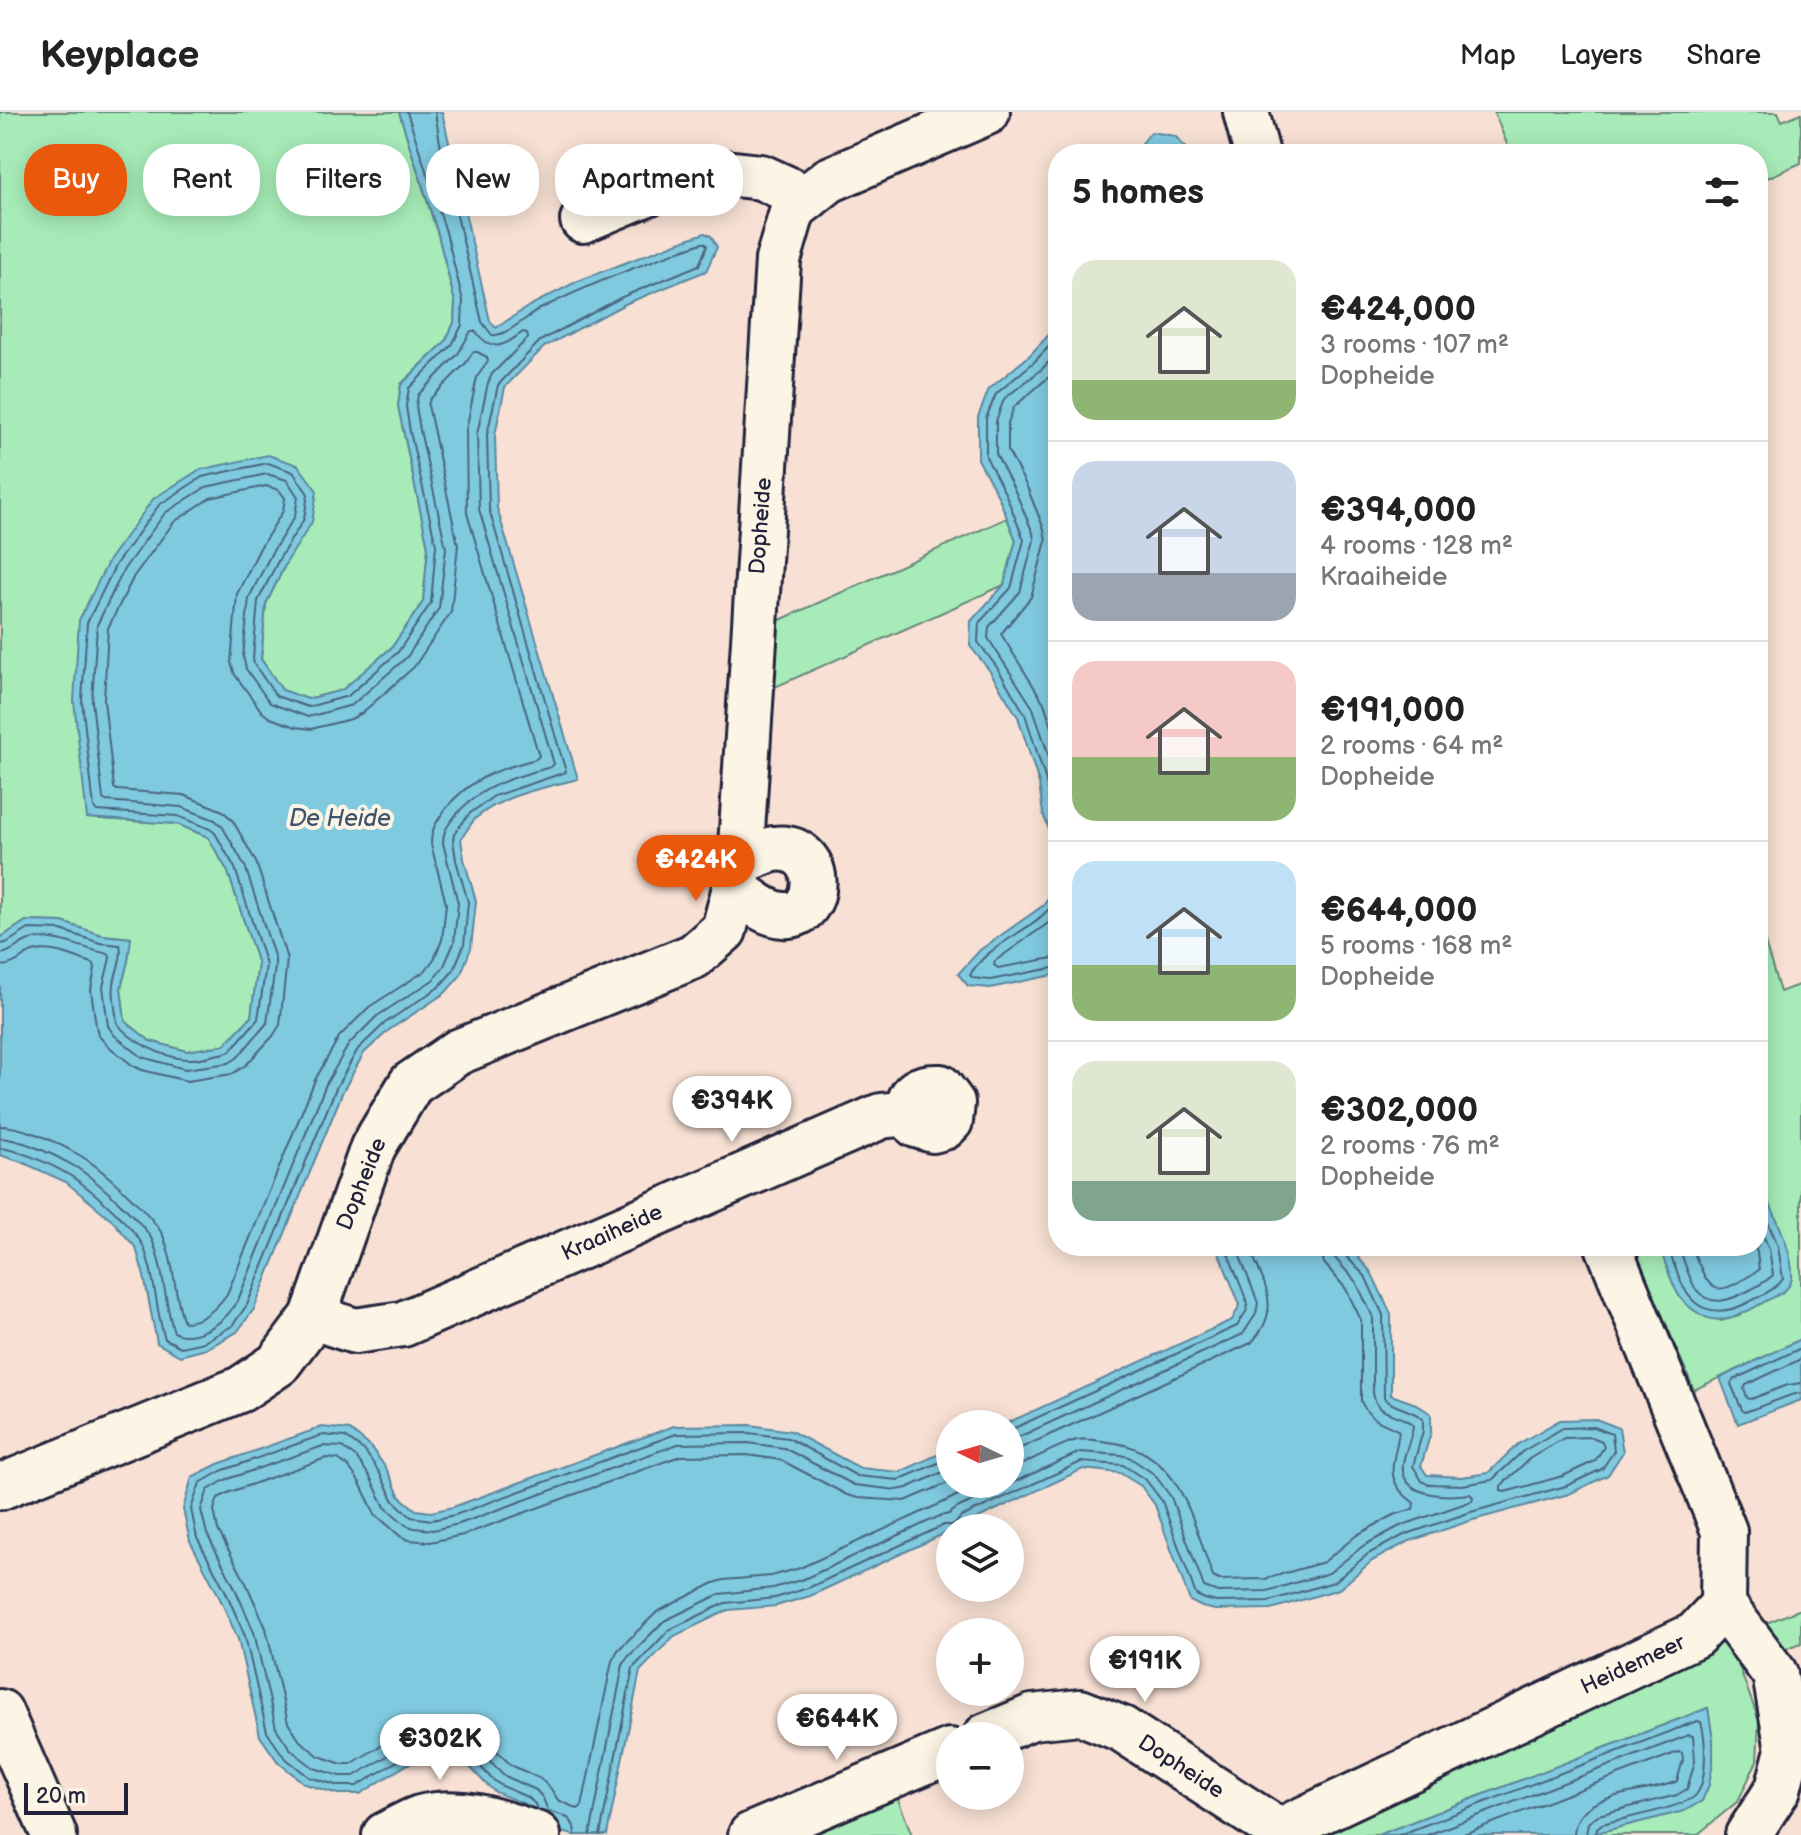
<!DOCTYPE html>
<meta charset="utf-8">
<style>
body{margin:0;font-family:"Balsamiq Sans",sans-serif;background:#f6f6f6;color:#222;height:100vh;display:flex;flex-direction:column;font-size:30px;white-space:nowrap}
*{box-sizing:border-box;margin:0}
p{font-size:26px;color:#767676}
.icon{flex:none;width:44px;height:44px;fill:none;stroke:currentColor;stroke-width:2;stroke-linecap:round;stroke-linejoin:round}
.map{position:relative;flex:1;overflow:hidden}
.panel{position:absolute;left:1048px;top:32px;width:720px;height:1112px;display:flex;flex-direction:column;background:#fff;border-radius:32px;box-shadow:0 4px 20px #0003}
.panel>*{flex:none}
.hud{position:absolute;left:24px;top:32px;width:760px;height:72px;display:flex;gap:16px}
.needle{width:52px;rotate:275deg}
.controls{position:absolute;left:936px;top:1298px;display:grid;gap:16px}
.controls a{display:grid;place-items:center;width:88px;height:88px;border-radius:50%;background:#fff;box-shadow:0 4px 20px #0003;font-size:40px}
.scale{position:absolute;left:24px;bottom:20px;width:104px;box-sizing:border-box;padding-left:8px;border:4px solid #22223b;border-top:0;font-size:22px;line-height:28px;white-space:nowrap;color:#22223b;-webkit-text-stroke:6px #fcf5e5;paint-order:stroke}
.price{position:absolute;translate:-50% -68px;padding:0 18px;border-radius:28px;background:#fff;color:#222;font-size:26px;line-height:52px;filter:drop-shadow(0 2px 4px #0008)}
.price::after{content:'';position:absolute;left:50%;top:48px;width:24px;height:18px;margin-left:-12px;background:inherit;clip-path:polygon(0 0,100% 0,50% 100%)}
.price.on{background:#ea580c;color:#fff}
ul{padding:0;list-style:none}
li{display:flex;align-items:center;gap:24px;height:200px;padding:0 24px}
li+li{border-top:2px solid #e0e0e0}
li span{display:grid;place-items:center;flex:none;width:224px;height:160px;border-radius:24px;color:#555}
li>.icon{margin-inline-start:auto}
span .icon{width:96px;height:96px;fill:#fffc;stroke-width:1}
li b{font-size:34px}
h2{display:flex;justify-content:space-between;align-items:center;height:96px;padding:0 24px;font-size:34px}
.pill{padding:0 28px;border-radius:32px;background:#fff;box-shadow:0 4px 20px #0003;font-size:28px;line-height:72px}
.pill.on{background:#ea580c;color:#fff}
header{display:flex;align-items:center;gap:48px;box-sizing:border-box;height:112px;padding:0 40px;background:#fff;border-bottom:2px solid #e0e0e0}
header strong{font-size:38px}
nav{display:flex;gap:44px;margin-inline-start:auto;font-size:28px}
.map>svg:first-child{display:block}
</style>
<header>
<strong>Keyplace</strong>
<nav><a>Map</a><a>Layers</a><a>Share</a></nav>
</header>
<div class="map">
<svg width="1801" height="1723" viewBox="0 0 1801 1723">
<rect width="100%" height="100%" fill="#f8e1d4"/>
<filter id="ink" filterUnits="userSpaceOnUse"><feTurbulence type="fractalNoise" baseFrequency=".0125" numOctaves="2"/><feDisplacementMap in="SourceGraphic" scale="16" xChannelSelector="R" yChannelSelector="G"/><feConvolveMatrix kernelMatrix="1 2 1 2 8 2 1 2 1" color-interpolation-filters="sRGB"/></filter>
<g filter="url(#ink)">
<!-- green -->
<g fill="#a7ecb8" stroke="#64877a" stroke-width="2">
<path d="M0,0H399L438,123L455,190L454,211L445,230L401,272L398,294L428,435L423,490L392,535L342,579L308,587L282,578L261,547L266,492L286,451L87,706L177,712L208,725L228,760L258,852L251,905L224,933L187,939L150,929L125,909L121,876L128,849L130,826L102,823L62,810L26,809L0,826Z"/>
<path d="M1494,0H1778L1782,9L1801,1V51L1758,70V42H1511Z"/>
<path d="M1007,406L1016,428L1004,473L755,584L760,517Z"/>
<path d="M1758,808L1780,880L1801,872V1227L1694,1278L1633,1134H1659L1680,1185L1721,1209L1740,1204L1786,1131L1758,1068Z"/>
<path d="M1801,1497V1531L1774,1541L1761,1513Z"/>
<path d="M1729,1527L1759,1609L1757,1649L1738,1689L1697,1723H1588L1684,1699L1713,1651V1629L1708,1596L1378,1723H1323L1325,1714Z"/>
<path d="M894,1677L912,1723H785Z"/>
</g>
<!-- water -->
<g fill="#80cae0" stroke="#5a879e" stroke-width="2">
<path d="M399,0H442L490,209L496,216L529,194L578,169L687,127L705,121L711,124L717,135L706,159L625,192L544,235L505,275L495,323L497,396L578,667C543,676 504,682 476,706C470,712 466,720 461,727L464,747L476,789L471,836L460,864L445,881L389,918L364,941L343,979L254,1197L237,1220L206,1237L180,1244L157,1231L144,1164L136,1136L111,1107L66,1070L24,1051L0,1043V826L26,809L62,810L102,823L131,826L128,849L121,876L125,909L150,929L187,939L224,933L251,905L258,852L228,760L208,725L177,712L87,706L74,589L79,508L109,448L153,387L199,358L268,343L298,353L317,379L312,410L286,451L266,492L261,547L282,578L308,587L342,578L392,535L423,490L428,435L398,294L401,273L445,230L454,211L455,190L438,122Z"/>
<path d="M1151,20L1175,24L1191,42H1136V39Z"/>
<path d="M1058,213V862L990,876L968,874L958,862L980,838L1044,793L1057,770L1056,735L1043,702L1039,671L1018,605L989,558L970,534L971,509L1004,473L1016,428L999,386L978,347V305L989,277L1029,244Z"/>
<path d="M1758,1068C1770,1091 1794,1140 1792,1166C1790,1179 1776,1184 1766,1189C1745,1201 1721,1217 1698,1201C1692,1197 1684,1192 1680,1185C1672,1174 1664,1147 1659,1134H1758Z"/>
<path d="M1216,1134H1348L1371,1160L1391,1202V1283L1416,1292L1431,1302V1320L1421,1354L1427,1363L1462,1365L1488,1361L1518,1332L1560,1308L1596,1307L1619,1316L1623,1340L1608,1363L1569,1382L1473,1408L1407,1430L1372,1449L1339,1477L1271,1497L1215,1498L1202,1495L1190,1489L1155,1393L1141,1374L1120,1361L1083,1357L957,1416H950V1419L810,1484L776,1494L728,1498L674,1524L640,1559L607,1723H574L525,1712L529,1697L525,1692L495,1680L485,1671L466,1651L438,1644L408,1652L360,1682H338L305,1672L278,1650L260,1624L238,1527L218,1482L190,1429L183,1397L192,1365L218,1352L322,1315L350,1318L370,1334L386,1356L400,1385L416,1398L431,1400L453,1395L674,1314L750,1313L791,1319L860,1356L900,1360L950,1337V1372H1010V1312H1005L1232,1208L1240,1193Z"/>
<path d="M1801,1227V1288L1738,1312L1720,1266Z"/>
<path d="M1708,1596L1713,1629V1650L1709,1673L1702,1689L1684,1699L1588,1723H1378Z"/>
</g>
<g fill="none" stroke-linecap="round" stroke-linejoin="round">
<!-- shore -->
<g stroke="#48657d" stroke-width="2">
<path d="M1058,225L1035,249L996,282L986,306V345L1006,383L1024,428L1011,476L979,511L978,530L996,554L1025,602L1046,669L1051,700L1058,717"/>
<path d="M1058,240L1042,257L1004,287L996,309V342L1015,379L1033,421L1034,428L1020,480L989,515L988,526L1033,596L1056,666L1058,679"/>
<path d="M1058,257L1014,295L1008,311V339L1027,375L1044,417L1046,429L1031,485L1001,522L1044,591L1058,633"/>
<path d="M1058,785C1038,819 990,828 970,863L973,866L990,868L1058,855"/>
<path d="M1058,804L995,849L994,853L998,856L1058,845"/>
<path d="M0,832L6,831L29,817L61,818L100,831L120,833C123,846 116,858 114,872C112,884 116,899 117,911C131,930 162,945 186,947C198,948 213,943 225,941L230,939L258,907L266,853L235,756L215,721L210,717L178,704L97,699L94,696L82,589L87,511L116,452L159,393L202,365L268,351L293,360L308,382L304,407L279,447L258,489L253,546L254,552L276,584L308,595L348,584L398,540L431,491L436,433L410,320L406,294L409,276L452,233L462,213L463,189L446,120L407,0"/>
<path d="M0,842C14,841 21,828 34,827C60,823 84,838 109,842L110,846L103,875L108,914L114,923L142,945L185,957L229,951L237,946L267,911L275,855V847L245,754L222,714L215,708L181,695L106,689L103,687L92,589L97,513L124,457L165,401L206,375L267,362L287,368L298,385L295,404L271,442L249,486L243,544L246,557L270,591L308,605L352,593L407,545L439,496L446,436L420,318L416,294L418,283L458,242L471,219H475C493,242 503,234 523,220L527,221L528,226L492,262L488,271L477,322L479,397L554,652L551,655C513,665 476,675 452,708C446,716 443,721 443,731L458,791L454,831L444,854L433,868L377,904L349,932L326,972L238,1188C234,1193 231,1199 226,1204C215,1216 189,1229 174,1220C164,1191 165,1159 153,1130C146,1112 92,1064 74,1054C55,1043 22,1027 0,1026"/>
<path d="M0,854C19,853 22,842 36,839C54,835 77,846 94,852L95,856L91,878L96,914L98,923L107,933L132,953L142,958L187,969L232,962L246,953L273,924L280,913L287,847L256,750L233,709L223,699L184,683L117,678L114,676L104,588L108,516L134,464L174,410L210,386L266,374L279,378L285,386L283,399L260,436L237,482L231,551L235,563L262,600L270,606L296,615L311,617L351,607L362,601L414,555L451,500L458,433L428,293L430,287L466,251L473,240H477L487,245L488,249L477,265L466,318L467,401L539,644L536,647C502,656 467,667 445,698C437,709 431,717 431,732L446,792L442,828L434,847L425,859L369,895L339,925L315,968L227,1182C217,1196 203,1210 184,1210C174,1184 175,1153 164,1126C156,1105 101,1056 81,1044C60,1032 24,1014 0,1014"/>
<path d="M0,1036C20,1038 51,1052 69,1063C87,1073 137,1117 144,1136C156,1165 155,1198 165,1227L181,1235L204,1230L232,1214L247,1193L336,976L358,937L385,911L439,875L453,859L464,833L468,790L456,748L453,728L454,722L469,702L494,684L566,660L489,397L487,323L498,273L540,229L622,185L699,153L707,134L705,131H702C647,150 592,171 540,197C527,204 506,225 492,223L482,210L440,31L435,0"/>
<path d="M1667,1134C1673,1148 1679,1169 1687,1181C1701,1203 1726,1202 1747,1191C1760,1184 1775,1178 1783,1167L1778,1134L1758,1087"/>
<path d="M1678,1134C1684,1147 1688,1164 1695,1176C1711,1198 1733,1187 1752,1177C1759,1173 1767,1169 1773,1163L1769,1137L1758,1112"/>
<path d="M1691,1134C1712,1183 1711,1188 1759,1158L1757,1141L1755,1134"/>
<path d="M1801,1236L1733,1268L1731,1272L1742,1298L1745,1300L1791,1283L1801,1281"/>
<path d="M1801,1247L1746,1273L1744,1277L1747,1286L1751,1287L1788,1273L1801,1271"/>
<path d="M1010,1318L1237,1214L1247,1198L1248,1192L1225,1134"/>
<path d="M1592,1325L1602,1329L1604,1335L1595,1349L1563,1364L1505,1380L1501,1379V1374L1529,1347L1564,1326Z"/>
<path d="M1010,1329L1243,1222L1256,1202L1258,1191L1236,1134"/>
<path d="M1010,1341L1251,1231C1284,1197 1263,1171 1249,1134"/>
<path d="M1010,1358C1028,1350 1060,1332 1077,1328C1087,1326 1098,1329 1108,1330C1181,1337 1192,1408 1213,1465L1219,1468L1265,1467L1324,1450L1357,1423L1394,1403L1413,1397L1414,1391C1381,1367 1395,1351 1399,1319C1383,1310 1369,1309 1361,1289V1208L1346,1177L1324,1151L1320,1134"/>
<path d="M950,1370L905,1389L858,1386L847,1383L781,1348L747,1343L680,1344L463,1423L430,1430L409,1428L400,1424L375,1402L360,1371L349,1355L338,1347L326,1346L230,1380L218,1386L214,1398L218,1418L245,1469L266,1516L288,1611L300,1629L319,1644L342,1652H351L396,1624L432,1615H445L474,1622L483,1626L511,1653L541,1667L551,1677L558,1688L578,1697L582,1694L612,1549L618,1538L657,1500L714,1471L724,1468L771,1464L800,1456L944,1390L980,1372"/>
<path d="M1010,1372L1080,1340L1121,1343L1129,1345L1154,1362L1171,1385L1204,1475L1218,1480L1267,1479L1329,1461L1363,1434L1400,1414L1472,1389L1473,1385L1470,1382C1447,1385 1399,1386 1403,1351C1405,1338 1412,1326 1413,1313C1398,1299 1377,1306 1373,1281V1205L1356,1170L1335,1146L1332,1134"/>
<path d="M537,1697L535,1692L529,1686L500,1673L491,1666L471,1644L440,1637L404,1645L357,1674H339L309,1665L284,1645L267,1620L245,1524L225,1478L197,1426L191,1397L200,1371L221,1359L322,1323L345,1325L365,1339L379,1360L394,1389L411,1405L432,1408L455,1403L676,1322L749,1321L788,1326L857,1364L898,1368L950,1346"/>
<path d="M575,1723C575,1705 563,1703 548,1699L543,1686L536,1678L505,1664L478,1637L470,1633L438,1626L404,1634L354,1664H340L314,1656L291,1638L276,1616L254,1520L234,1474L207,1422L201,1398L208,1378L225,1368L323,1334L342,1335L357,1346L370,1365L385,1395L406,1413L414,1416L433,1418L459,1412L678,1332L748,1331L784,1336L854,1373L897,1378L907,1376L950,1357"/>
<path d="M590,1723L623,1553L627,1546L664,1509L720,1482L773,1476L804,1467L940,1404L949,1402L957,1396L1009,1372"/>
<path d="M600,1723L633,1556L669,1518L725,1491L775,1486L808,1476L944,1413H954L961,1405L1081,1350L1123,1353L1146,1368L1162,1389L1196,1483L1205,1487L1216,1490L1269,1489L1334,1470L1368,1442L1404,1423L1471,1400L1566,1374L1602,1357L1614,1339L1612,1322L1594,1315L1563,1316L1523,1339L1492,1368L1462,1373L1427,1372L1422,1369L1413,1354L1423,1319V1307C1411,1296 1394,1297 1384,1286L1383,1203L1365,1164L1344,1142L1342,1134"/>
<path d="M1399,1723L1697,1609L1701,1610C1706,1627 1708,1668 1696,1683C1686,1695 1620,1707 1602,1712L1597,1716L1596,1723"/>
<path d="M1427,1723L1689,1623L1693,1624L1695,1649L1687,1677L1677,1683L1598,1703L1588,1711L1586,1723"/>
<path d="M1461,1723L1678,1640L1682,1641L1683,1648L1677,1669C1646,1684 1575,1677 1574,1723"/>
</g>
<defs>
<g id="minor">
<path d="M1246,0L1257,42"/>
<path d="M583,108L693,62L716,60L761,65L807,86"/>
<path d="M735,777C749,787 765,802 784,803C824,807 826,730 774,737C762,739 750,746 740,751"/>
<path d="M313,1205L355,1219L403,1212L881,1004L908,1001C909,979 920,974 940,975L952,991L950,1009L944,1015L933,1018L916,1013L908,1001"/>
<path d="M0,1375L241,1277L278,1252L313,1205L373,1035L411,972L458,940L694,844L724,818L738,764L740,751L778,148L793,97L829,68L987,0"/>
<path d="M1723,1493L1775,1562L1788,1638L1778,1677L1748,1723"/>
<path d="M0,1600L54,1723"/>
<path d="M986,1624L1032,1605L1080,1600L1122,1617L1279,1719"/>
<path d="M385,1723C396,1718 408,1710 420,1706C460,1695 500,1710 538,1723"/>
<path d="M751,1723L950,1639"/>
<path d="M1279,1723V1719L1695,1523L1723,1493L1724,1419L1608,1134"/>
</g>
</defs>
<!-- minor casing -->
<use href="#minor" stroke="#22223b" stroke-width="50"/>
<!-- minor -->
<use href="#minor" stroke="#fcf5e5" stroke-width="44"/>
</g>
</g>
<g text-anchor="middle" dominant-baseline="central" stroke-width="8" stroke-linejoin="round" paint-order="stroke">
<!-- street labels -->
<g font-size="22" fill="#22223b" stroke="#fcf5e5">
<text transform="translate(761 414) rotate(-86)">Dopheide</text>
<text transform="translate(362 1072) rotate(-68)">Dopheide</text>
<text transform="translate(612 1121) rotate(-24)">Kraaiheide</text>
<text transform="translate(1633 1553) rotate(-25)">Heidemeer</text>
<text transform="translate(1181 1655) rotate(33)">Dopheide</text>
</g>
<!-- water labels -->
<g font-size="24" font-style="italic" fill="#3e546d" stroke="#fcf5e5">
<text x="340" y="706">De Heide</text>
</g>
</g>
</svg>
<div class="controls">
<a><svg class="needle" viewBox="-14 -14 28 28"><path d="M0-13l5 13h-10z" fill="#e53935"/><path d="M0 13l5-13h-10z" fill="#767676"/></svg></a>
<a><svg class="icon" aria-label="layers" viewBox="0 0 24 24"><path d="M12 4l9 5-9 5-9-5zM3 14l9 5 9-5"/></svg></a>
<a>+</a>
<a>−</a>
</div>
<div class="scale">20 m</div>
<b class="price on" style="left:696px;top:791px">€424K</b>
<b class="price" style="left:732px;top:1032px">€394K</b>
<b class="price" style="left:1145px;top:1592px">€191K</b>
<b class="price" style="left:837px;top:1650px">€644K</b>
<b class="price" style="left:440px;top:1670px">€302K</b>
<div class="hud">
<a class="pill on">Buy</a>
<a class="pill">Rent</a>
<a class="pill">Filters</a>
<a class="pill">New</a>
<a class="pill">Apartment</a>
</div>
<section class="panel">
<h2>5 homes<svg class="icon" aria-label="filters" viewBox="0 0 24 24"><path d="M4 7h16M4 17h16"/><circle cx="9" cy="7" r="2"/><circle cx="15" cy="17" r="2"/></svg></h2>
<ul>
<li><span style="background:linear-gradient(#dfe7d0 75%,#8fb573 0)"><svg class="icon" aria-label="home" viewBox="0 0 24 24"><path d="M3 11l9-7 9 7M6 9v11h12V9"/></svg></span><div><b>€424,000</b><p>3 rooms · 107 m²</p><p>Dopheide</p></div></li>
<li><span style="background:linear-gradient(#c9d6e8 70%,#9aa5b1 0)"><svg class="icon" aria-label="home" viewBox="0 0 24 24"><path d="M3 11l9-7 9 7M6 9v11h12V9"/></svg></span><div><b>€394,000</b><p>4 rooms · 128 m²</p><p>Kraaiheide</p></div></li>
<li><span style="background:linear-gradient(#f6c9c9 60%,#8fb573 0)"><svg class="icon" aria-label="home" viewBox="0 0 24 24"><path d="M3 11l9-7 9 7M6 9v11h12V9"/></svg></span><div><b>€191,000</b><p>2 rooms · 64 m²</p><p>Dopheide</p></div></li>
<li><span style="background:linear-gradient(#bfe0f5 65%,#8fb573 0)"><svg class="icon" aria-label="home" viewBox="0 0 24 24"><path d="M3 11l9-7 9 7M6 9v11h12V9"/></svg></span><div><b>€644,000</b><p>5 rooms · 168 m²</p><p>Dopheide</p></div></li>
<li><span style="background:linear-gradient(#dfe7d0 75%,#7fa58c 0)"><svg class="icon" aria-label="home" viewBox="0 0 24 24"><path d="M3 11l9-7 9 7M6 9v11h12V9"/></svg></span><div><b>€302,000</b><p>2 rooms · 76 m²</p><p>Dopheide</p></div></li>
</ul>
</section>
</div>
